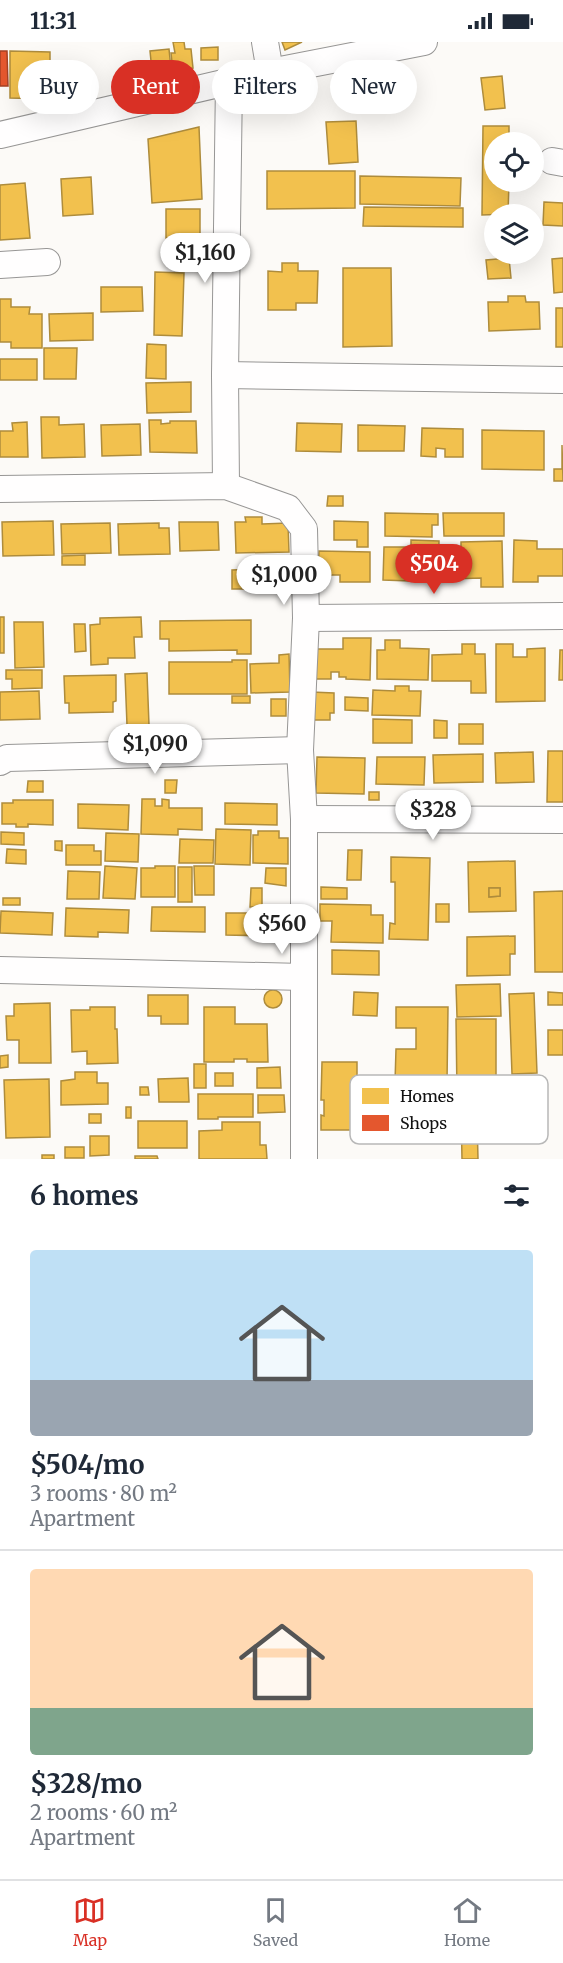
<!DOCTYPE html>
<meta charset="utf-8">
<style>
body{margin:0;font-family:Merriweather,serif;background:#f2f2f3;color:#1f2937;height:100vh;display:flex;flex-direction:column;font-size:22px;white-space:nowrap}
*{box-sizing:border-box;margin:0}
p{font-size:20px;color:#747a83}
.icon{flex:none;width:33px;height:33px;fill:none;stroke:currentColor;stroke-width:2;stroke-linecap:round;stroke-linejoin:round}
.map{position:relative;height:1117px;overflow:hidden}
.panel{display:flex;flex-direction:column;background:#fff;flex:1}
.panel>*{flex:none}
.hud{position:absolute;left:18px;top:18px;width:528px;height:54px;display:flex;gap:12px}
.buttons{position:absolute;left:484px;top:90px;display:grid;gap:12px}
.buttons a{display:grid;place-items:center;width:60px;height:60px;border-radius:50%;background:#fff;box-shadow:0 6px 24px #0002;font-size:30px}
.price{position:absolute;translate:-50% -51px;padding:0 14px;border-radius:21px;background:#fff;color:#222;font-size:20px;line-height:39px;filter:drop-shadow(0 2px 3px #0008)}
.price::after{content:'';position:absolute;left:50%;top:36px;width:18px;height:14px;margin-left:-9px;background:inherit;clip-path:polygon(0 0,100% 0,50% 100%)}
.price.on{background:#d93025;color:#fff}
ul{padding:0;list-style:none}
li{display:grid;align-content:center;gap:12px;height:318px;padding:0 30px}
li+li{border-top:2px solid #e0e1e3}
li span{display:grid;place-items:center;height:186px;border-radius:6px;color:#555}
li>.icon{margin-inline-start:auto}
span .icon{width:108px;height:108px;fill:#fffc;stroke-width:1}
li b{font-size:26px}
h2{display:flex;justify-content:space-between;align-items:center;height:72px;padding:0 30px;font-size:26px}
.tag{padding:0 21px;border-radius:27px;background:#fff;box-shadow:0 6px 24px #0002;font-size:21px;line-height:54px}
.tag.on{background:#d93025;color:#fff}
.status{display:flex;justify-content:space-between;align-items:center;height:42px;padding:0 30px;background:#fff;direction:ltr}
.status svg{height:16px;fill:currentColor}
.tabs{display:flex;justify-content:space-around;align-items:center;height:84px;border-top:2px solid #e0e1e3;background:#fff;font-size:16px;color:#747a83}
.tabs a{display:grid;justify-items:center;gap:3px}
.tabs .on{color:#d93025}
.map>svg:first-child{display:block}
</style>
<div class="status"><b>11:31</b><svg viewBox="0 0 49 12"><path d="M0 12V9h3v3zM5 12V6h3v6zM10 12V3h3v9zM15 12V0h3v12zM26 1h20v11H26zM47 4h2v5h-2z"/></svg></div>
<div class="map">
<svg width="563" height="1117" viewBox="0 0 563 1117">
<rect width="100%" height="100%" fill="#fcfaf7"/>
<!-- homes -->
<g fill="#f2c14e" stroke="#ae8c3c" stroke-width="1.5" fill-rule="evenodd">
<path d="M173,0H184L185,7H191L193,26L173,29L171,11H175Z"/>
<path d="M282,0H302L285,8Z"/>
<path d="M218,5V18H201V6Z"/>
<path d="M169,7L172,37L153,39L150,9Z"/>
<path d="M10,9L50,10V57L10,56Z"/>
<path d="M502,34L505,66L485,68L481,36Z"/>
<path d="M356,79L358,120L329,122L326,80Z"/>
<path d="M483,84H509V100H495V140H509L508,172L482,173Z"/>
<path d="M199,85L202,157L152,161L148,97Z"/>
<path d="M267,129H355V166L267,167Z"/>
<path d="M360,134L461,136L460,164L360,162Z"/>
<path d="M91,135L93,172L63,174L61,137Z"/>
<path d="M25,141L30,196L0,198V143Z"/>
<path d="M544,160L563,161V184L543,183Z"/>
<path d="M364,165L463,166V185L363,184Z"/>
<rect x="166" y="167" width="34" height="29"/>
<path d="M509,216L511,236L488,237L486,218Z"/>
<path d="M563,216V250L554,251L552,217Z"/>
<path d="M282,221H298V229H318L317,261H296V268H268V229L282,230Z"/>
<path d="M343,226H391L392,304L343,305Z"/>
<path d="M155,230L184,231L182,294L154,293Z"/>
<path d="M101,245H142L143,269L101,270Z"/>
<path d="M508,254H525L526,260H539L540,287L489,289L488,260H508Z"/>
<path d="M0,257H11V265H30L29,272H42V306H11V300H0Z"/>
<rect x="556" y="266" width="7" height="39"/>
<path d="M93,271V298L50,299L49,272Z"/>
<path d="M147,302L166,303V337L146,336Z"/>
<path d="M44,306H77L76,337H44Z"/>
<rect x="0" y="317" width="37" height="21"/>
<path d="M191,340V370L147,371L146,341Z"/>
<path d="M41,375H59V383L84,382L85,415L42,416Z"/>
<path d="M149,378H161V382L170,381V379H196L197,411L150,410Z"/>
<path d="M27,380L28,415H0V389H13L12,381Z"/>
<path d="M297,381L342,382L341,410L296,409Z"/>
<path d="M140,382L141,413L102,414L101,383Z"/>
<path d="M358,383L405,384L404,409H358Z"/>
<path d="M422,386L463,387V415H445V407L436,406V415L421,414Z"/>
<path d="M482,388L544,389V428L482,427Z"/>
<path d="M562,403L563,439H554V427H562Z"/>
<path d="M328,454H343V464H327Z"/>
<path d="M385,471L438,472V483H432V495L385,494Z"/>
<path d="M443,471H504V494H444Z"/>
<path d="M245,475H262V482L288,481L289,510L236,511L235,480H246Z"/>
<path d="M53,479L54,513L3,514L2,480Z"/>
<path d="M334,479L368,480V505H357V498H334Z"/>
<path d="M179,480H218L219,508L180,509Z"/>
<path d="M110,481L111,511L62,512L61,482Z"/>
<path d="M159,481V486H169L170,512L119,513L118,482Z"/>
<path d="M411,498L439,499L438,540L383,538L384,505H411Z"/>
<path d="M514,498L537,499V507H563V534H538V540H513Z"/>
<path d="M502,499L503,545H481V536L451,537L450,505H461V500Z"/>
<path d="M319,509L370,510V540H340V533H318Z"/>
<path d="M85,513V523H62V514Z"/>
<path d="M259,527L260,547H232V528Z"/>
<rect x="0" y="575" width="4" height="36"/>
<path d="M141,575L142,595H134L135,616H108V622L91,623L90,583L100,582V576Z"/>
<path d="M251,578V612H237V608L169,609V597H160V579Z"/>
<path d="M14,580H43L44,625L15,626Z"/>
<path d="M74,582H85L86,609L75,610Z"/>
<path d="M343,596H371L370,638L346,637V635H339V630H331V637H315L316,607H343Z"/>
<path d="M385,598H400V606L429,607L428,638L377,637V608H385Z"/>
<path d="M462,602H475V612H485L486,651H471V639H432V613L462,612Z"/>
<path d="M496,602H513V615H527V607L545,606V659L496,660Z"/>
<path d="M560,608H563V638H559Z"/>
<path d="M289,612L290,650L251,651L250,622L279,621V613Z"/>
<path d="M232,618H247V652H169V620H232Z"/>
<path d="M6,628H42V646L12,647V637H6Z"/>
<path d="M147,631L149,683H127L125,632Z"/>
<path d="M116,633V659L113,660V670L69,671V661H65L64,634Z"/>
<path d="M395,644H409V649H421L420,674L372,673L373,648L395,649Z"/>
<path d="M39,649L40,677L0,678V650Z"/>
<path d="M311,650L334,651V671H330V678H310Z"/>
<rect x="232" y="654" width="18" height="7"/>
<path d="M345,655L368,656V669L345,668Z"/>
<rect x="271" y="657" width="15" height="17"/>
<path d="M373,677L412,678V701H373Z"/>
<path d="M434,678L447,679V696H434Z"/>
<rect x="459" y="682" width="24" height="20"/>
<path d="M548,709H563V760H547Z"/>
<path d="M533,710L534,740L496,741L495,711Z"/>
<path d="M483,712V740L434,741L433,713Z"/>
<path d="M317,715L365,716L364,752L316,751Z"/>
<path d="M377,715H425L424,743L376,742Z"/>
<path d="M165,738H177L176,751H165Z"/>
<path d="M28,739H43V750H27Z"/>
<rect x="369" y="750" width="10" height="8"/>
<path d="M142,757H155V764H162V757L169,758V766H202V788L178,787V793L141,792Z"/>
<path d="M13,758H53V783L28,782V785H16V782H2V761H13Z"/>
<path d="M225,761L277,762V783L225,782Z"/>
<path d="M78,762L129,763L128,788L78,786Z"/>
<path d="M216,787L251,788L250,823L215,822Z"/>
<path d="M258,789H279V796H288V822L253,821V793H258Z"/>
<path d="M1,790L24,791V803L1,802Z"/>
<path d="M106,791L139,792L138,820L105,819Z"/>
<path d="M180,797L214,798L213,821H179Z"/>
<path d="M55,799H62V809L55,808Z"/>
<path d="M66,803H94V809H101V823H66Z"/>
<path d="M7,807L26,808V822L6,821Z"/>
<path d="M348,808H362L361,838H347Z"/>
<path d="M391,815L430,816L428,898L389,897L390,881L395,882V840H391Z"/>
<path d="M515,819L516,869L469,870L468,820ZM489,846H500V854L489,855Z"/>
<path d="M105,824L137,826L135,857L103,856Z"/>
<path d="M155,824H175V855H141V826H155Z"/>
<path d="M194,824H214V853H195Z"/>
<rect x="178" y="825" width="14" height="35"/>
<path d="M266,826H286V844L265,841Z"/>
<path d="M68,829L100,830L99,857H67Z"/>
<path d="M321,845L347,846V857H321Z"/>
<path d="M251,846H262V865H250Z"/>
<path d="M489,846H500V854L489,855Z"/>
<path d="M563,849V930H535L534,850Z"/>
<rect x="3" y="856" width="17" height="7"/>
<path d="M320,862L371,863V873H383V901L331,900L332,879H320Z"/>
<rect x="436" y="862" width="13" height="18"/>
<path d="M152,865H205V890L151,889Z"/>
<path d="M66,866L129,868L128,891L98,890V895L65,894Z"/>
<path d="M1,869L53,871L52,893L0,891Z"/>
<path d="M226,871H274V894L226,893Z"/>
<path d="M515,894V912H510V933L467,934V895Z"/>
<path d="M332,908L379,909V933L332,932Z"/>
<path d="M500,942L501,974L457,975L456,943Z"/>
<circle cx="273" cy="957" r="9"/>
<path d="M354,950L378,951L377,974L353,973Z"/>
<path d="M548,950L563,951V963H548Z"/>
<path d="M534,951L537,1031L512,1032L509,952Z"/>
<path d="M148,953H188V982H161V974H148Z"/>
<path d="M50,961L51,1021H19V998H7L6,974H14V962Z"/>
<path d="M90,965H115V987H117L118,1021L87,1022V1009L72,1010L71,968H90Z"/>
<path d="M204,965H235V982H267L268,1020H247V1017H234V1020H204Z"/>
<path d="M396,965H448L447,1041L395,1040L396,1007H416V986H396Z"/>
<path d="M456,977H496V1052H457Z"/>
<rect x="548" y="988" width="15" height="25"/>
<path d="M8,1013V1025L0,1026V1014Z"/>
<path d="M322,1020H357V1039H365L364,1065H367V1088H321V1073L324,1074V1058H321Z"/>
<rect x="194" y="1022" width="12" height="24"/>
<path d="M280,1025L281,1046H257V1026Z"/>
<path d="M75,1030H97V1041H108V1062L61,1063V1039L75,1037Z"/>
<rect x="215" y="1031" width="18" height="13"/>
<path d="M188,1036L189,1060H159L158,1037Z"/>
<path d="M49,1037L50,1095L6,1096L4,1038Z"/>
<path d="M535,1040L540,1051L477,1075L478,1117H462L461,1068Z"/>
<path d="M140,1045H148L149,1053H140Z"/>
<path d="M198,1052H253V1075H218V1077H198Z"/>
<path d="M258,1053H284L285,1070L258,1071Z"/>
<rect x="126" y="1065" width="5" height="11"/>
<rect x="89" y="1072" width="12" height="9"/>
<rect x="138" y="1079" width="49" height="27"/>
<path d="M222,1080H260V1103H266L267,1117H199V1089L222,1088Z"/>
<path d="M90,1094H109V1113L90,1114Z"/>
<rect x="65" y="1105" width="19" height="11"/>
<rect x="42" y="1113" width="12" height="4"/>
<path d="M135,1114H157L158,1117H135Z"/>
</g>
<!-- shops -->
<path fill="#e4572e" stroke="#a54225" stroke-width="1.5" d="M0,9H7L8,44H0Z"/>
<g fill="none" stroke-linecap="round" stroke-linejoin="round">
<defs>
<g id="minor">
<path d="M265,0L270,30"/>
<path d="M0,93L270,30L424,0"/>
<path d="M552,119L563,121"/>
<path d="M0,223L47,220"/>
<path d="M225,333L563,338"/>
<path d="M226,444L225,333L229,39"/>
<path d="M0,447L226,444L288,466L304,487L306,576L300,708L304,777V1117"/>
<path d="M306,576L563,574"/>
<path d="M0,720L7,716L300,708"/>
<path d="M304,777L563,778"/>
<path d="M0,928L303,935"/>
</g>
</defs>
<!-- minor casing -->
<use href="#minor" stroke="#979695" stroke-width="28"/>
<!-- minor -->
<use href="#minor" stroke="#fffefe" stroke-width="26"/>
</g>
<!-- legend -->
<rect x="350" y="1033" width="198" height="69" rx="9" fill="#fff" stroke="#b8b8b8" stroke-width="1.5"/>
<rect x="362" y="1046" width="27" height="16" fill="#f2c14e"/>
<rect x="362" y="1073" width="27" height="16" fill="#e4572e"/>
<g font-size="16" fill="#111">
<text x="400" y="1060">Homes</text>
<text x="400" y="1087">Shops</text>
</g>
</svg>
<div class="buttons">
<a><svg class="icon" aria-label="locate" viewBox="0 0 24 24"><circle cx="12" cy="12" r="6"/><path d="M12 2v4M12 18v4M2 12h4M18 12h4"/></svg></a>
<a><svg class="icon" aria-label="layers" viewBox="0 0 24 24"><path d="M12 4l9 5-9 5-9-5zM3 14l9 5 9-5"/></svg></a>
</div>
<b class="price" style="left:205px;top:242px">$1,160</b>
<b class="price on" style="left:434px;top:553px">$504</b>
<b class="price" style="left:284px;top:564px">$1,000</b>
<b class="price" style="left:155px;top:733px">$1,090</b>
<b class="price" style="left:433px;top:799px">$328</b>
<b class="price" style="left:282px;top:913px">$560</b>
<div class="hud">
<a class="tag">Buy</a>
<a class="tag on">Rent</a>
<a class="tag">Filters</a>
<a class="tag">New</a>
</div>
</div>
<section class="panel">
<h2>6 homes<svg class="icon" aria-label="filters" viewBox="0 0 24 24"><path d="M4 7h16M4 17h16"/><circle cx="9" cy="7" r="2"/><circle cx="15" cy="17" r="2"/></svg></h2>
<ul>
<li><span style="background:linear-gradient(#bfe0f5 70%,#9aa5b1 0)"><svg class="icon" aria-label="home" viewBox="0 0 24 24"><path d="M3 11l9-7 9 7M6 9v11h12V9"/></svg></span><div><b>$504/mo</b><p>3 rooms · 80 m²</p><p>Apartment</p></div></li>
<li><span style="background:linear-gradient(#ffd9b3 75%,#7fa58c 0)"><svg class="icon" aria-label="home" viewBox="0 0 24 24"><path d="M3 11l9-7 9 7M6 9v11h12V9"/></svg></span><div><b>$328/mo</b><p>2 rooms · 60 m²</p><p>Apartment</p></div></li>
</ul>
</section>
<nav class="tabs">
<a class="on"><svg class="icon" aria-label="map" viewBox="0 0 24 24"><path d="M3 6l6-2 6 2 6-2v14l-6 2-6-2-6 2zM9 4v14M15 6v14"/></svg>Map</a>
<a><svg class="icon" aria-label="saved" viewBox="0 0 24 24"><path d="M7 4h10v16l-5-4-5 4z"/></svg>Saved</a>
<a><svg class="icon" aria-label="home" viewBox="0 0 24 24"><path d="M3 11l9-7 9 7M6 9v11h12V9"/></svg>Home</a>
</nav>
